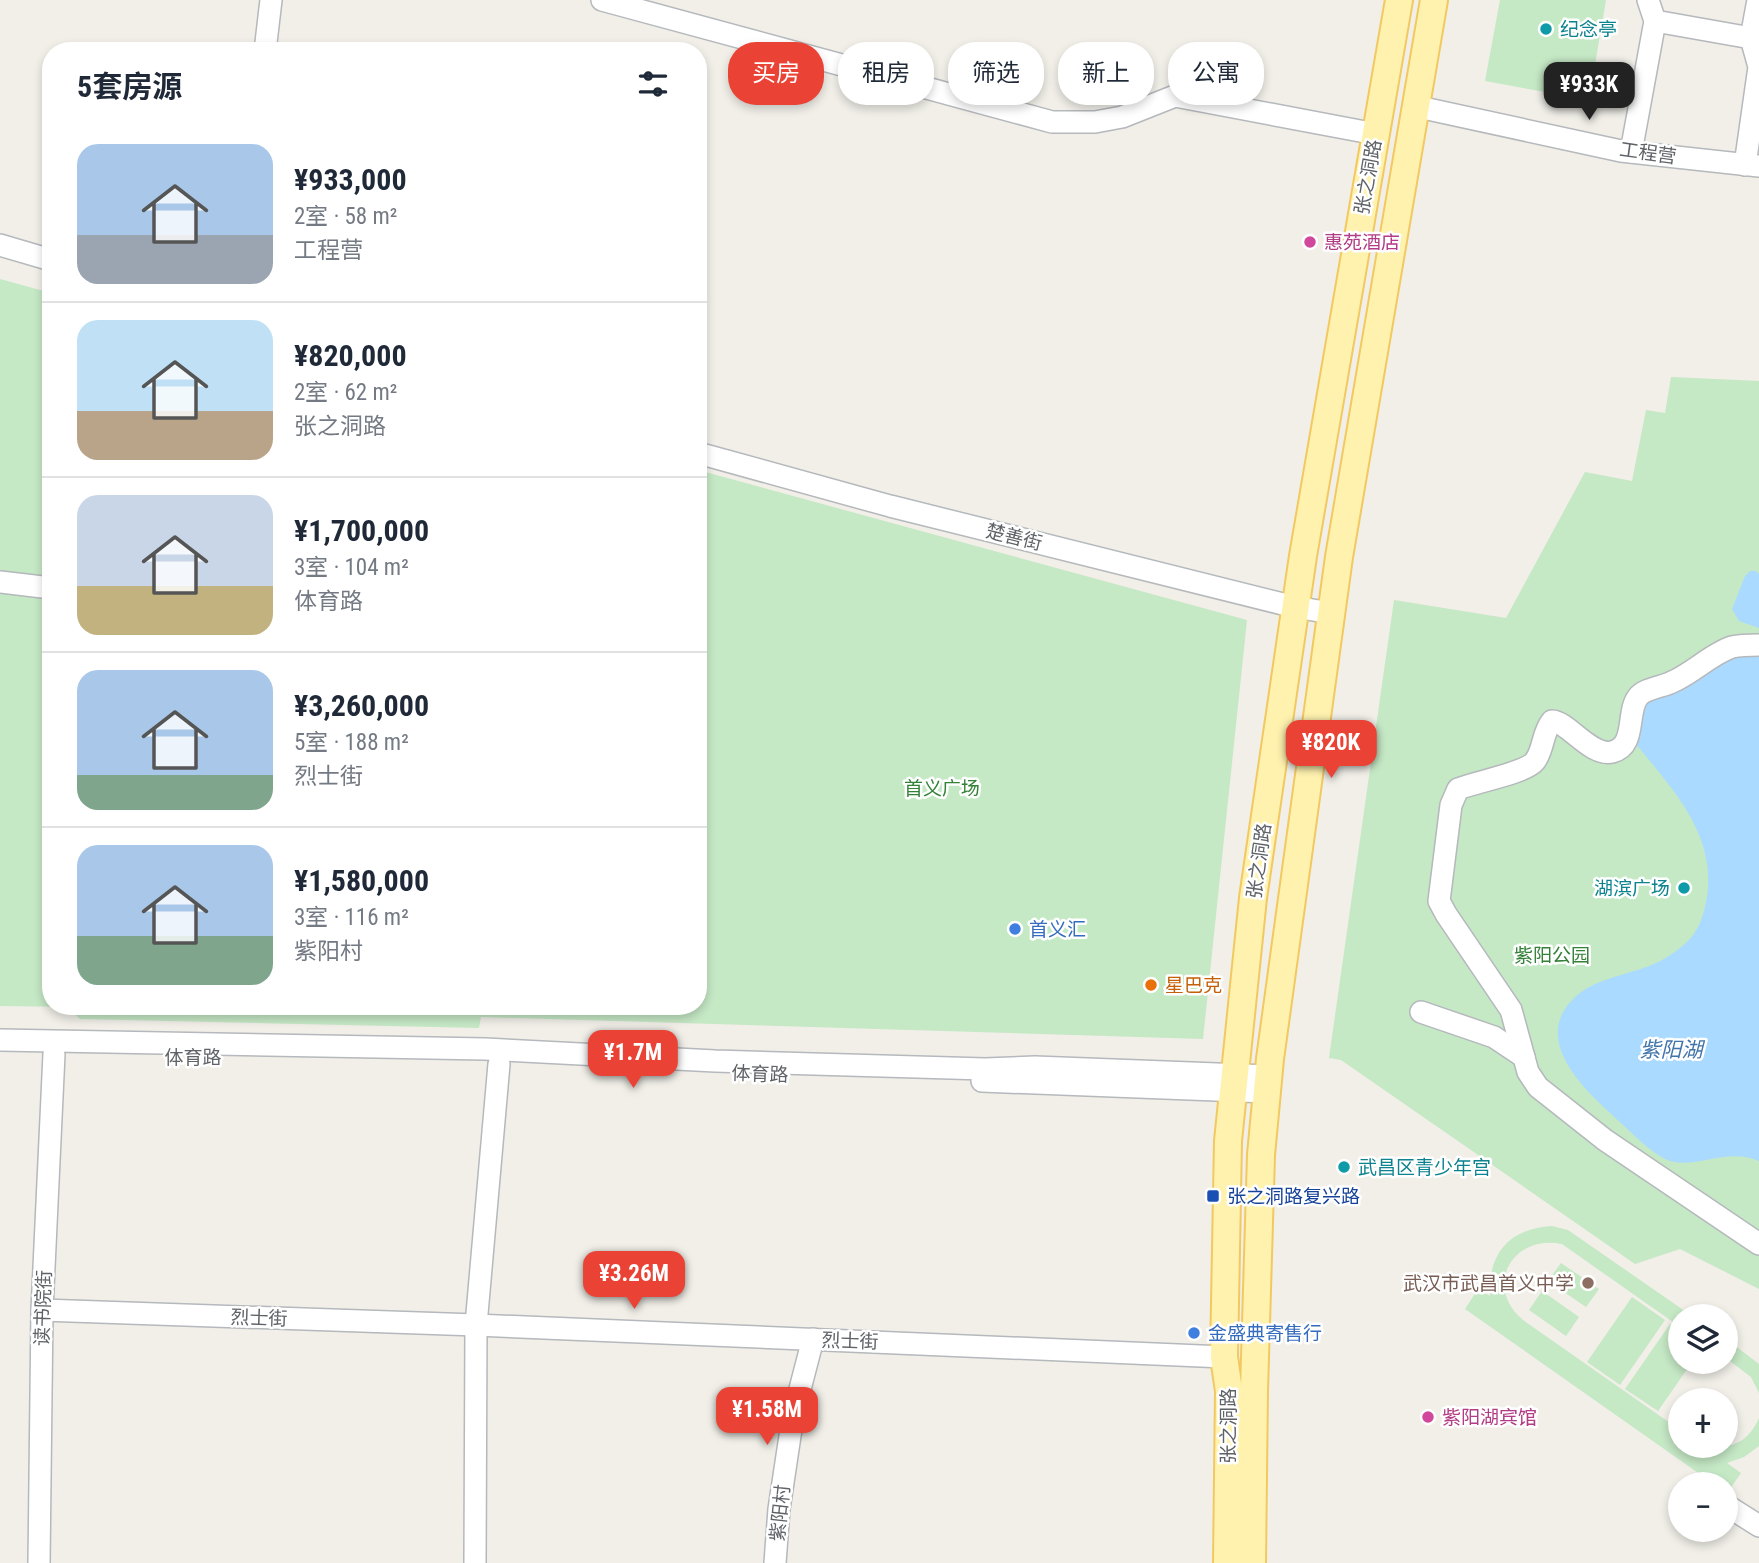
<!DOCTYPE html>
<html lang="zh">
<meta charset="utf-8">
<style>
body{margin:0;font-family:"Roboto Condensed","Noto Sans SC",sans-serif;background:#f6f6f7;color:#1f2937;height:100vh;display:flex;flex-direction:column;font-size:26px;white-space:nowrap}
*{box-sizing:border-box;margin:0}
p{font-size:23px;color:#747a83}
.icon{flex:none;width:38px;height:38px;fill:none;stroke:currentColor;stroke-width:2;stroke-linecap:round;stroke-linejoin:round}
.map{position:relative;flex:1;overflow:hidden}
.drawer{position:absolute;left:42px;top:42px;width:665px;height:973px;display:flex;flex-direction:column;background:#fff;border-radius:28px;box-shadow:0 4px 10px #0003}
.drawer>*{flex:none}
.banner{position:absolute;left:728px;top:42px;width:665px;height:63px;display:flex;gap:14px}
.buttons{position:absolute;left:1668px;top:1304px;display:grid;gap:14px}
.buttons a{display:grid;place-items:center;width:70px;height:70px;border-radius:50%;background:#fff;box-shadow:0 4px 10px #0003;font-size:35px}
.price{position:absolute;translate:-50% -60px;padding:0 16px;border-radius:14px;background:#ea4335;color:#fff;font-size:23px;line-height:46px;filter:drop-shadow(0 2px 4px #0008)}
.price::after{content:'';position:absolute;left:50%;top:42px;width:21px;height:16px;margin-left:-10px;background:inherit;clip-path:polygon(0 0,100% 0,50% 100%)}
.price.current{background:#222;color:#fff}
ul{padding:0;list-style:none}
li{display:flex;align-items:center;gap:21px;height:175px;padding:0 35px}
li+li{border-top:2px solid #e0e1e3}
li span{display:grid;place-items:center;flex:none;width:196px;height:140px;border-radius:21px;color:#555}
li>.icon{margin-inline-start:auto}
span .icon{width:84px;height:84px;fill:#fffc;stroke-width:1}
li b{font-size:30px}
h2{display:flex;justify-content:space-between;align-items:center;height:84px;padding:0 35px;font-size:30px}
.pill{padding:0 24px;border-radius:28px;background:#fff;box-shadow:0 4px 10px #0003;font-size:24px;line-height:63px}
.pill.current{background:#ea4335;color:#fff}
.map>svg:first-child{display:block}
</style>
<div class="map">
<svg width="1759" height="1563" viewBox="0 0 1759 1563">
<rect width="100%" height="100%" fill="#f1efe8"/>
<!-- green -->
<g fill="#c5e8c5">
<path d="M1500,0H1606L1589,100L1485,81Z"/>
<path d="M0,279L51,293V1006H698V470L1247,620L1203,1039L481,1017L479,1028L80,1019L73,1013V1007L0,1006Z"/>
<path d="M1671,377L1759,381V1289L1680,1249L1635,1264L1341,1060L1329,1058L1394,600L1506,618L1585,472L1632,481L1646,410L1665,413Z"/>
<path d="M1552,1226L1568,1230L1692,1316H1680V1327L1562,1244C1512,1234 1483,1287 1523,1320L1680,1430V1446C1714,1446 1742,1456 1759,1418V1446L1744,1457L1727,1463L1741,1473L1727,1493L1726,1484H1714L1465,1309L1478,1289L1490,1296C1488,1254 1508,1229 1552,1226Z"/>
<path d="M1561,1263L1599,1289L1586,1307L1548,1281Z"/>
<path d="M1542,1291L1579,1317L1566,1336L1529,1310Z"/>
<path d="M1632,1297L1665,1320L1620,1385L1587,1362Z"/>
<path d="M1670,1324L1680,1331V1362H1692L1658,1411L1625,1389Z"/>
<path d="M1726,1339L1759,1364V1393L1751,1377L1726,1358Z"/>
</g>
<!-- water -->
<g fill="#aadaff">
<path d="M1750,571H1756L1759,574V628L1739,621L1732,609L1745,576Z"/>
<path d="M1759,653V1161C1725,1146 1693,1172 1665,1159C1648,1150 1634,1135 1620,1122C1585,1090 1525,1037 1580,993C1604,975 1638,974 1664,959C1693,941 1701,930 1707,897C1717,832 1669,786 1632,739L1640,704L1726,658Z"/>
</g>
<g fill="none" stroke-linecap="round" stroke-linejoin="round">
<defs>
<g id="minor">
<path d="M602,0L1052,122H1095L1122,117L1175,96L1376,134"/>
<path d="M1655,21L1751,38"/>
<path d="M265,51L271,0"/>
<path d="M1414,106L1621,151L1759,166"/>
<path d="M1631,152L1655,21L1648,0"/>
<path d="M1745,165L1759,67L1751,38L1758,0"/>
<path d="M0,245L51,260"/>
<path d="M698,453L890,506L1295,607L1331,613"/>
<path d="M0,582L51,588"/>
<path d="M1759,645C1750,645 1741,645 1732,647C1711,654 1693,673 1672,682C1663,687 1645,688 1638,697C1626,712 1637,746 1612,752C1591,757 1567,721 1552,721C1542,733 1544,749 1535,761C1526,773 1475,782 1458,789L1451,805L1439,901L1446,914L1511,1010L1528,1072L1538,1087L1605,1140L1759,1244"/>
<path d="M1421,1012L1494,1037L1524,1057"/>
<path d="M0,1040L485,1049L715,1061L985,1069L1035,1067L1269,1076"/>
<path d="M982,1081L1267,1092"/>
<path d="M42,1310L476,1325L1224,1357"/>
<path d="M1726,1505L1759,1526"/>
<path d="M39,1563L42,1310L54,1054"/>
<path d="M475,1563L476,1325L499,1064"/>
<path d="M775,1563L779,1509L793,1416L813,1339"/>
</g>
<g id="major">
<path d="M1227,1563L1229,1391L1224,1357L1228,1141L1253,898L1303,556L1399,0"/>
<path d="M1252,1563L1254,1391L1261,1155L1270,1059L1339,557L1434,0"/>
</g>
</defs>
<!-- minor casing -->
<use href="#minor" stroke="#b5b8bc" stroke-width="24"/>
<!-- major casing -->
<use href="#major" stroke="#f2c960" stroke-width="30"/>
<!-- minor -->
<use href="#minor" stroke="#fff" stroke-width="21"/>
<!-- major -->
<use href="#major" stroke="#fff2af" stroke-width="26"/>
</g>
<!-- markers -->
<g fill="#0f9aa8" stroke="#fff" stroke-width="2.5">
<circle cx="1546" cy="29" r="7"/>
<circle cx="1684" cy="888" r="7"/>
<circle cx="1344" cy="1167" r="7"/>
</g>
<g fill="#d1479c" stroke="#fff" stroke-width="2.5">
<circle cx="1310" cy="242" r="7"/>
<circle cx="1428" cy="1417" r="7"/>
</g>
<g fill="#3f7fe0" stroke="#fff" stroke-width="2.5">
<circle cx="1015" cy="929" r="7"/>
<circle cx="1194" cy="1333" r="7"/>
</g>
<circle fill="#e8710a" stroke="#fff" stroke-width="2.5" cx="1151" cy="985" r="7"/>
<rect fill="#1a4fb4" stroke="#fff" stroke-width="2.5" x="1206" y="1189" width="14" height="14" rx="3.5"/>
<circle fill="#8d6e63" stroke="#fff" stroke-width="2.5" cx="1588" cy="1283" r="7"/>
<g text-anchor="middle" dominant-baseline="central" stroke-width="5" stroke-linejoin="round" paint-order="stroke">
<!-- culture labels -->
<g font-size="19" fill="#0d838f" stroke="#fff" text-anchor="start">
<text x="1560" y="29">纪念亭</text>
<text x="1670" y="888" text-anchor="end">湖滨广场</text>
<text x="1358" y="1167">武昌区青少年宫</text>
</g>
<!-- street labels -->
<g font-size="19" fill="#5f6368" stroke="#fff">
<text transform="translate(1648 153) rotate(8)">工程营</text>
<text transform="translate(1368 177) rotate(-80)">张之洞路</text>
<text transform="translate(1014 537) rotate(14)">楚善街</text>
<text transform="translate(1259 861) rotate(-82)">张之洞路</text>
<text x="193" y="1057">体育路</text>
<text transform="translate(760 1074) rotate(2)">体育路</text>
<text transform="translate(43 1308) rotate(-88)">读书院街</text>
<text transform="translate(259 1318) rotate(2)">烈士街</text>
<text transform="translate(850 1341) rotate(2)">烈士街</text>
<text transform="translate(1228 1426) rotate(-90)">张之洞路</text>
<text transform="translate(780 1513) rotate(-84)">紫阳村</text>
</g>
<!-- hotel labels -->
<g font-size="19" fill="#b23c85" stroke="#fff" text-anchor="start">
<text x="1324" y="242">惠苑酒店</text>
<text x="1442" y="1417">紫阳湖宾馆</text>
</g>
<!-- park labels -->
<g font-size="19" fill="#348238" stroke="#fff">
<text x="942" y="788">首义广场</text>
<text x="1552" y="955">紫阳公园</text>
</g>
<!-- shop labels -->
<g font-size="19" fill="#366cbe" stroke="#fff" text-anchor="start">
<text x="1029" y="929">首义汇</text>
<text x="1208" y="1333">金盛典寄售行</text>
</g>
<!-- food labels -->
<g font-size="19" fill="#c56008" stroke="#fff" text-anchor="start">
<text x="1165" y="985">星巴克</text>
</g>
<!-- transit labels -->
<g font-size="19" fill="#164399" stroke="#fff" text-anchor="start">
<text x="1227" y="1196">张之洞路复兴路</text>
</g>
<!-- education labels -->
<g font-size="19" fill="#785e54" stroke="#fff" text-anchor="end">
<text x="1574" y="1283">武汉市武昌首义中学</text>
</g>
<!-- water labels -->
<g font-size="21" font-style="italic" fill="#4174aa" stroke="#fff">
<text x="1671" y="1050">紫阳湖</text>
</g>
</g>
</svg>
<div class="buttons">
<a><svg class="icon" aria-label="layers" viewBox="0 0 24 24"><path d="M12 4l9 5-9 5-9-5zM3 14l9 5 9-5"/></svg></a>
<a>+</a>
<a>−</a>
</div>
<b class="price current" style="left:1589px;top:122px">¥933K</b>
<b class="price" style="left:1331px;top:780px">¥820K</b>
<b class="price" style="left:633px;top:1090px">¥1.7M</b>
<b class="price" style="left:634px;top:1311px">¥3.26M</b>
<b class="price" style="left:767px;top:1447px">¥1.58M</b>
<div class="banner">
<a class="pill current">买房</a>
<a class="pill">租房</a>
<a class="pill">筛选</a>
<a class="pill">新上</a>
<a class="pill">公寓</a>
</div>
<section class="drawer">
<h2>5套房源<svg class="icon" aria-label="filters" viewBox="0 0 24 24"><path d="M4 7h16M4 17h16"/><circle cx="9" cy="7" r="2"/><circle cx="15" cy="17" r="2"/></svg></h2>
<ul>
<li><span style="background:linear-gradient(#a9c7e8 65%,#9aa5b1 0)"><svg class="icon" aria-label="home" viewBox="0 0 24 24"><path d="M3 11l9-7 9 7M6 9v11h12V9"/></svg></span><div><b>¥933,000</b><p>2室 · 58 m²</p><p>工程营</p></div></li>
<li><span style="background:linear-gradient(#bfe0f5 65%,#b9a48a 0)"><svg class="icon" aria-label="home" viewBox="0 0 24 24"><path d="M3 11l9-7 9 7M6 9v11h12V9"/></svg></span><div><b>¥820,000</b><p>2室 · 62 m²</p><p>张之洞路</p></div></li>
<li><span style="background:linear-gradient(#c9d6e8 65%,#c2b280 0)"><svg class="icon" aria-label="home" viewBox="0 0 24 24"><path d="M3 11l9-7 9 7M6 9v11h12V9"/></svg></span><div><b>¥1,700,000</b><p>3室 · 104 m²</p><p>体育路</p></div></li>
<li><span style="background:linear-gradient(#a9c7e8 75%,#7fa58c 0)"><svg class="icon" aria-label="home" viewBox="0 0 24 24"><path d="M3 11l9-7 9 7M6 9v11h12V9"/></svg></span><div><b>¥3,260,000</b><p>5室 · 188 m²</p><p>烈士街</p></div></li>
<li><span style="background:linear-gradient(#a9c7e8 65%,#7fa58c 0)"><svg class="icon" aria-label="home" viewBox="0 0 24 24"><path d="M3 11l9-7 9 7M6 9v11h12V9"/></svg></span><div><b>¥1,580,000</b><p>3室 · 116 m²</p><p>紫阳村</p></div></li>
</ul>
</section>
</div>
